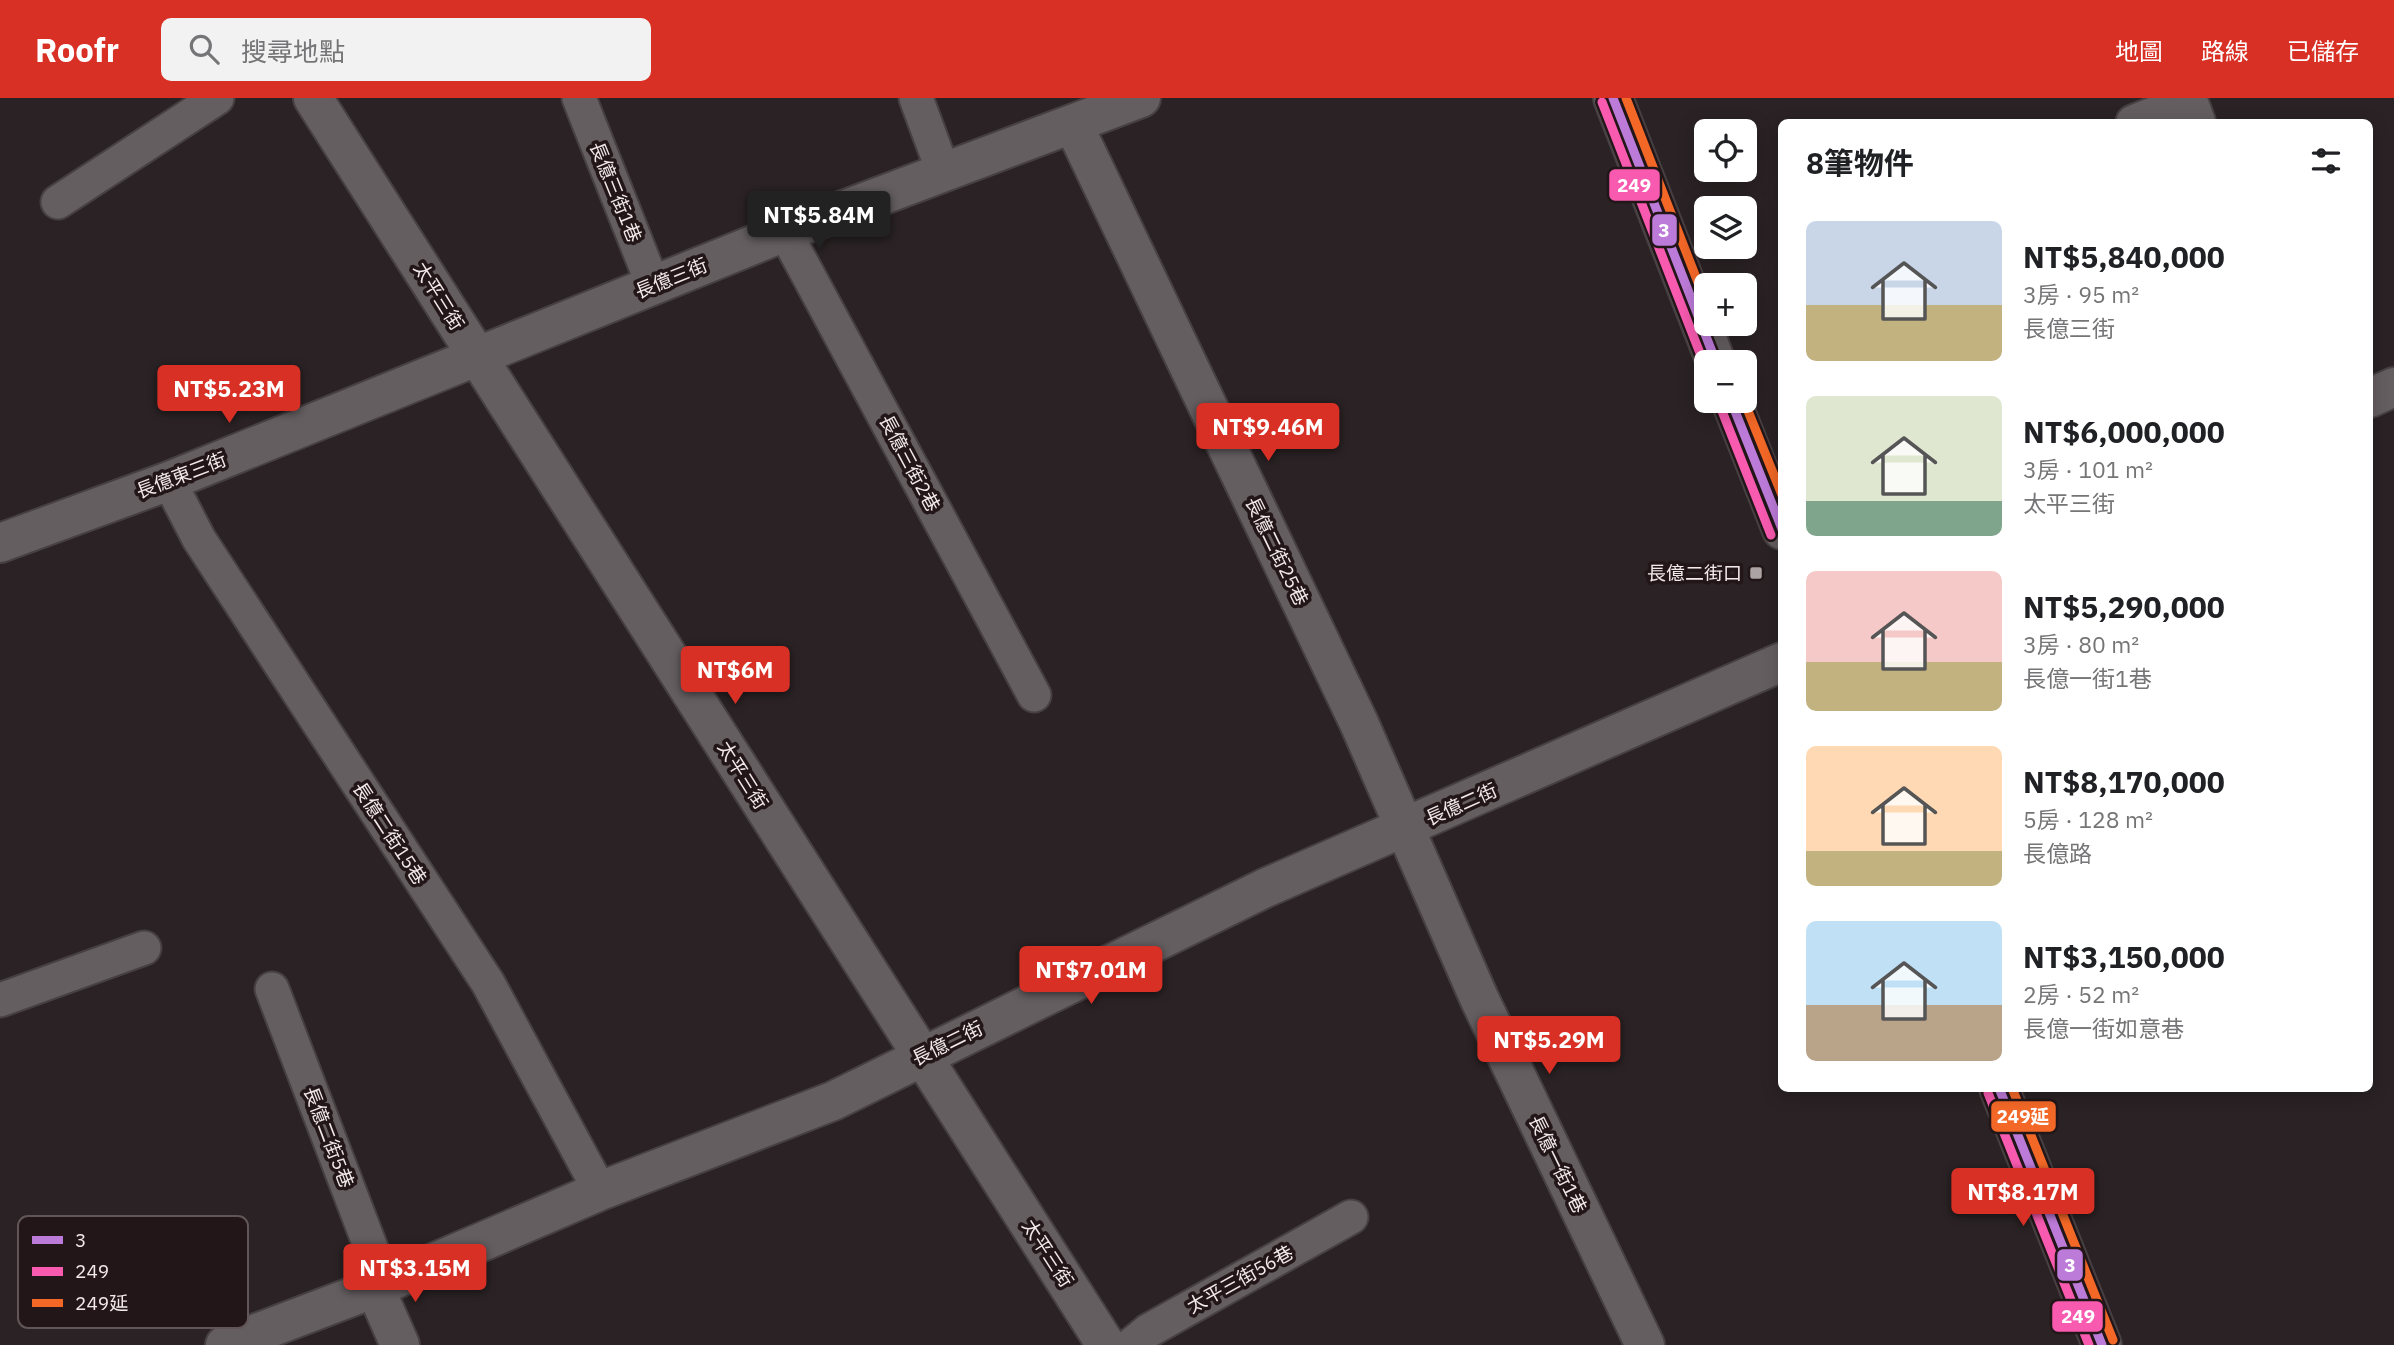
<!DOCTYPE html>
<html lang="zh-TW">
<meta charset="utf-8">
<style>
body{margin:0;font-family:"IBM Plex Sans","Noto Sans TC",sans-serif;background:#f2f2f2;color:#202124;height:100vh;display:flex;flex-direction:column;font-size:26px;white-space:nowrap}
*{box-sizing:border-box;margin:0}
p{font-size:23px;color:#757577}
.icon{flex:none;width:38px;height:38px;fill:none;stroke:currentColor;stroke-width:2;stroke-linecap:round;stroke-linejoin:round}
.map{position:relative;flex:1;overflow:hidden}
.side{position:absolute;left:1778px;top:21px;width:595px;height:973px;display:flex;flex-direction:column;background:#fff;border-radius:10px;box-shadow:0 4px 18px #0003}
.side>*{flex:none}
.buttons{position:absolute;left:1694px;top:21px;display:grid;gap:14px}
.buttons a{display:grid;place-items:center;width:63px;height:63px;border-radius:10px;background:#fff;box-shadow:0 4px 18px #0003;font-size:35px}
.price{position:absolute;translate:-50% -60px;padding:0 16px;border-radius:7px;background:#d93025;color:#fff;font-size:23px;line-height:46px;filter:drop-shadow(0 2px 4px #0008)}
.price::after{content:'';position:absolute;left:50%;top:42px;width:21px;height:16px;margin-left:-10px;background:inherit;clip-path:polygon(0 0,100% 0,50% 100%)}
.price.current{background:#222;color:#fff}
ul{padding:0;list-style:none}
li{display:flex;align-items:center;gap:21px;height:175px;padding:0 28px}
li span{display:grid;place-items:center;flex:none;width:196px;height:140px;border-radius:10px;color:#555}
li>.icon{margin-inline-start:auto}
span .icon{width:84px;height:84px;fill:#fffc;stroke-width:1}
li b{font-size:30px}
h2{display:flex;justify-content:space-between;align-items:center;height:84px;padding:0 28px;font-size:30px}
header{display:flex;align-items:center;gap:42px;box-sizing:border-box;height:98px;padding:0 35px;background:#d93025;color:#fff}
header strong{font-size:33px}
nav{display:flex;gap:38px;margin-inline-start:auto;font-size:24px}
.search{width:490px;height:63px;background:#f2f2f2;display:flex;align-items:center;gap:18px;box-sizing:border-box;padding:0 24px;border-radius:10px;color:#757577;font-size:26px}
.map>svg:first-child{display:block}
</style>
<header>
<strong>Roofr</strong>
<div class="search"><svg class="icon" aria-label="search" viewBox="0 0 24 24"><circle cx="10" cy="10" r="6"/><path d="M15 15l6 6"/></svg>搜尋地點</div>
<nav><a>地圖</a><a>路線</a><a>已儲存</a></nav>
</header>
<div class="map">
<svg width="2394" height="1247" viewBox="0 0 2394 1247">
<rect width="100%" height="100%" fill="#2a2224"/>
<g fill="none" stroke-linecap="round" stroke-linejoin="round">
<defs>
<g id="lane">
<path d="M579,0L653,187"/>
<path d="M916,0L943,73"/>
<path d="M2133,24L2187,2"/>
<path d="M58,104L217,0"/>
<path d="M785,134L1034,597"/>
<path d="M169,383L199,441L488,885L600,1093"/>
<path d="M272,891L374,1158L375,1190"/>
<path d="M0,902L144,850"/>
<path d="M1131,1247L1148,1233L1351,1119"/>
</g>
<g id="street">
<path d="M313,0L1106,1247"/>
<path d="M1613,0L1716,264"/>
<path d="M2187,0L2196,24"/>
<path d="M1073,26L1359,625L1479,900L1645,1247"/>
<path d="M2370,300L2394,289"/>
<path d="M1731,303L1782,432"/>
<path d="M0,445L169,383L785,134L1141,0"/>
<path d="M1999,990L2102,1247"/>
<path d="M375,1190L400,1247"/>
<path d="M225,1247L375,1190L600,1093L833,1003L1265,790L1782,564"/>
</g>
</defs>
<!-- lane casing -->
<use href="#lane" stroke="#474042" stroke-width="37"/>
<!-- street casing -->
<use href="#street" stroke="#474042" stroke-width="42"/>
<!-- lane -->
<use href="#lane" stroke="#645e60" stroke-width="33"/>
<!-- street -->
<use href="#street" stroke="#645e60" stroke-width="38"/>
<defs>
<g id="bus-1">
<path d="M1613,0L1716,264"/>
<path d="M1731,303L1782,431"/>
<path d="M1999,990L2102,1247"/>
</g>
<g id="bus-2">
<path d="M1602,4L1705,268"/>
<path d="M1720,308L1771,437"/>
<path d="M1988,995L2089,1247"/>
</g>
<g id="bus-3">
<path d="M1626,0L1706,205"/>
<path d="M1744,303L1782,397"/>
<path d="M2012,990L2113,1242"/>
</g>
</defs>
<!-- bus-1 casing -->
<use href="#bus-1" stroke="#231619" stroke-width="14"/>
<!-- bus-2 casing -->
<use href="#bus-2" stroke="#231619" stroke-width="14"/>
<!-- bus-3 casing -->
<use href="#bus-3" stroke="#231619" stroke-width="14"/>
<!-- bus-1 -->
<use href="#bus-1" stroke="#bd7bd9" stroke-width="9"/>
<!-- bus-2 -->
<use href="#bus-2" stroke="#f75aaf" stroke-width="9"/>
<!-- bus-3 -->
<use href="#bus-3" stroke="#f36827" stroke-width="9"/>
</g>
<!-- markers -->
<rect fill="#aca3a5" stroke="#231619" stroke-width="2.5" x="1749" y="468" width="14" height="14" rx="3.5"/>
<g text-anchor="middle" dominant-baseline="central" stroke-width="7" stroke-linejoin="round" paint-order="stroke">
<!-- street labels -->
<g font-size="19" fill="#f2e9eb" stroke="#231619">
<text transform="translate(616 94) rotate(68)">長億三街1巷</text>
<text transform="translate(671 180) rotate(-22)">長億三街</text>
<text transform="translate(439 198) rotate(58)">太平三街</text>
<text transform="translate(910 365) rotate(62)">長億三街2巷</text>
<text transform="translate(181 377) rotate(-21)">長億東三街</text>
<text transform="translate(1277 453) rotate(64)">長億二街25巷</text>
<text transform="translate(743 677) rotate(58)">太平三街</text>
<text transform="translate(1461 706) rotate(-24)">長億二街</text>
<text transform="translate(390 735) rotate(57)">長億二街15巷</text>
<text transform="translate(947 945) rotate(-26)">長億二街</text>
<text transform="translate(329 1039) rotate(69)">長億二街5巷</text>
<text transform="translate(1558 1066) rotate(64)">長億一街1巷</text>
<text transform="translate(1048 1155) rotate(57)">太平三街</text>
<text transform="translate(1240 1181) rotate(-29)">太平三街56巷</text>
</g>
<!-- poi labels -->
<g font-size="19" fill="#f2e9eb" stroke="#231619" text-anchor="end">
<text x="1742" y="475">長億二街口</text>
</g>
</g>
<!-- legend -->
<rect x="18" y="1118" width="230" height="112" rx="10" fill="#231619" stroke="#615558" stroke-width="2"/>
<rect x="32" y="1138" width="31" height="8" fill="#bd7bd9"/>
<rect x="32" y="1169" width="31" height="9" fill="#f75aaf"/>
<rect x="32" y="1201" width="31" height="8" fill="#f36827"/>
<g font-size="19" fill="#f2e9eb">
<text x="75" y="1149">3</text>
<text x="75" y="1180">249</text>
<text x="75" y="1212">249延</text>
</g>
<g stroke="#231619" stroke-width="2.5">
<rect x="1608" y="70" width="53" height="34" rx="7" fill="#f75aaf"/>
<rect x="1651" y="115" width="27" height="34" rx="7" fill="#bd7bd9"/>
<rect x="1990" y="1002" width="67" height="33" rx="7" fill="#f36827"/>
<rect x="2056" y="1150" width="28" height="34" rx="7" fill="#bd7bd9"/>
<rect x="2051" y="1202" width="53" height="33" rx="7" fill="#f75aaf"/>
</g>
<g font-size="19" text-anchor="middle" font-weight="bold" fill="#fff">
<text x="1634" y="94">249</text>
<text x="1664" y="139">3</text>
<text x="2023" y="1025">249延</text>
<text x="2070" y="1174">3</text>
<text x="2078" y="1225">249</text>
</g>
</svg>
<div class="buttons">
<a><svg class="icon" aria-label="locate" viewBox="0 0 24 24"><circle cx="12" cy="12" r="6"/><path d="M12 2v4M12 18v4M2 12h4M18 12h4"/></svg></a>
<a><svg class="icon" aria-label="layers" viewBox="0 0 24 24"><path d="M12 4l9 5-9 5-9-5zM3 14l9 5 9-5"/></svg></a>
<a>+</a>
<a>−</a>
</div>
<b class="price current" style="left:819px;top:153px">NT$5.84M</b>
<b class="price" style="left:229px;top:327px">NT$5.23M</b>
<b class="price" style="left:1268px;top:365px">NT$9.46M</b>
<b class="price" style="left:735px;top:608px">NT$6M</b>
<b class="price" style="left:1091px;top:908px">NT$7.01M</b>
<b class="price" style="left:1549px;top:978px">NT$5.29M</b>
<b class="price" style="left:2023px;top:1130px">NT$8.17M</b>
<b class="price" style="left:415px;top:1206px">NT$3.15M</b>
<section class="side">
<h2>8筆物件<svg class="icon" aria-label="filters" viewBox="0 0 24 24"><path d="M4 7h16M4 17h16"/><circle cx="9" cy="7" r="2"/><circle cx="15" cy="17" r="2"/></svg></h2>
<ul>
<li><span style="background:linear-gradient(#c9d6e8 60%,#c2b280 0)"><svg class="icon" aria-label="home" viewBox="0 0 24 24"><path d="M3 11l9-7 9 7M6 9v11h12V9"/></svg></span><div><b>NT$5,840,000</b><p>3房 · 95 m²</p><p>長億三街</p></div></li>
<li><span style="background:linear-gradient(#dfe7d0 75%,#7fa58c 0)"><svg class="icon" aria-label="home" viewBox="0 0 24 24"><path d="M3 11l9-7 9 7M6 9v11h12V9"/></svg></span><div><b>NT$6,000,000</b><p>3房 · 101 m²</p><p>太平三街</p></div></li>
<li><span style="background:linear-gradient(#f6c9c9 65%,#c2b280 0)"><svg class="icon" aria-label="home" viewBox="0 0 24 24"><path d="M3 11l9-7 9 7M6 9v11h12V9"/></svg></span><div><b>NT$5,290,000</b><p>3房 · 80 m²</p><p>長億一街1巷</p></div></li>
<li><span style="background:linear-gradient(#ffd9b3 75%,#c2b280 0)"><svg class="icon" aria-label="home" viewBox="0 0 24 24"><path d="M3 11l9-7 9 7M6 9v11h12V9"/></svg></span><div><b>NT$8,170,000</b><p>5房 · 128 m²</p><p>長億路</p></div></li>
<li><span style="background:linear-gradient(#bfe0f5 60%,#b9a48a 0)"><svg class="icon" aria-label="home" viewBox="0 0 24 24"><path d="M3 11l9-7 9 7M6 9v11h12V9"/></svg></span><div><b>NT$3,150,000</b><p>2房 · 52 m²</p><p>長億一街如意巷</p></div></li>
</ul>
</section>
</div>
